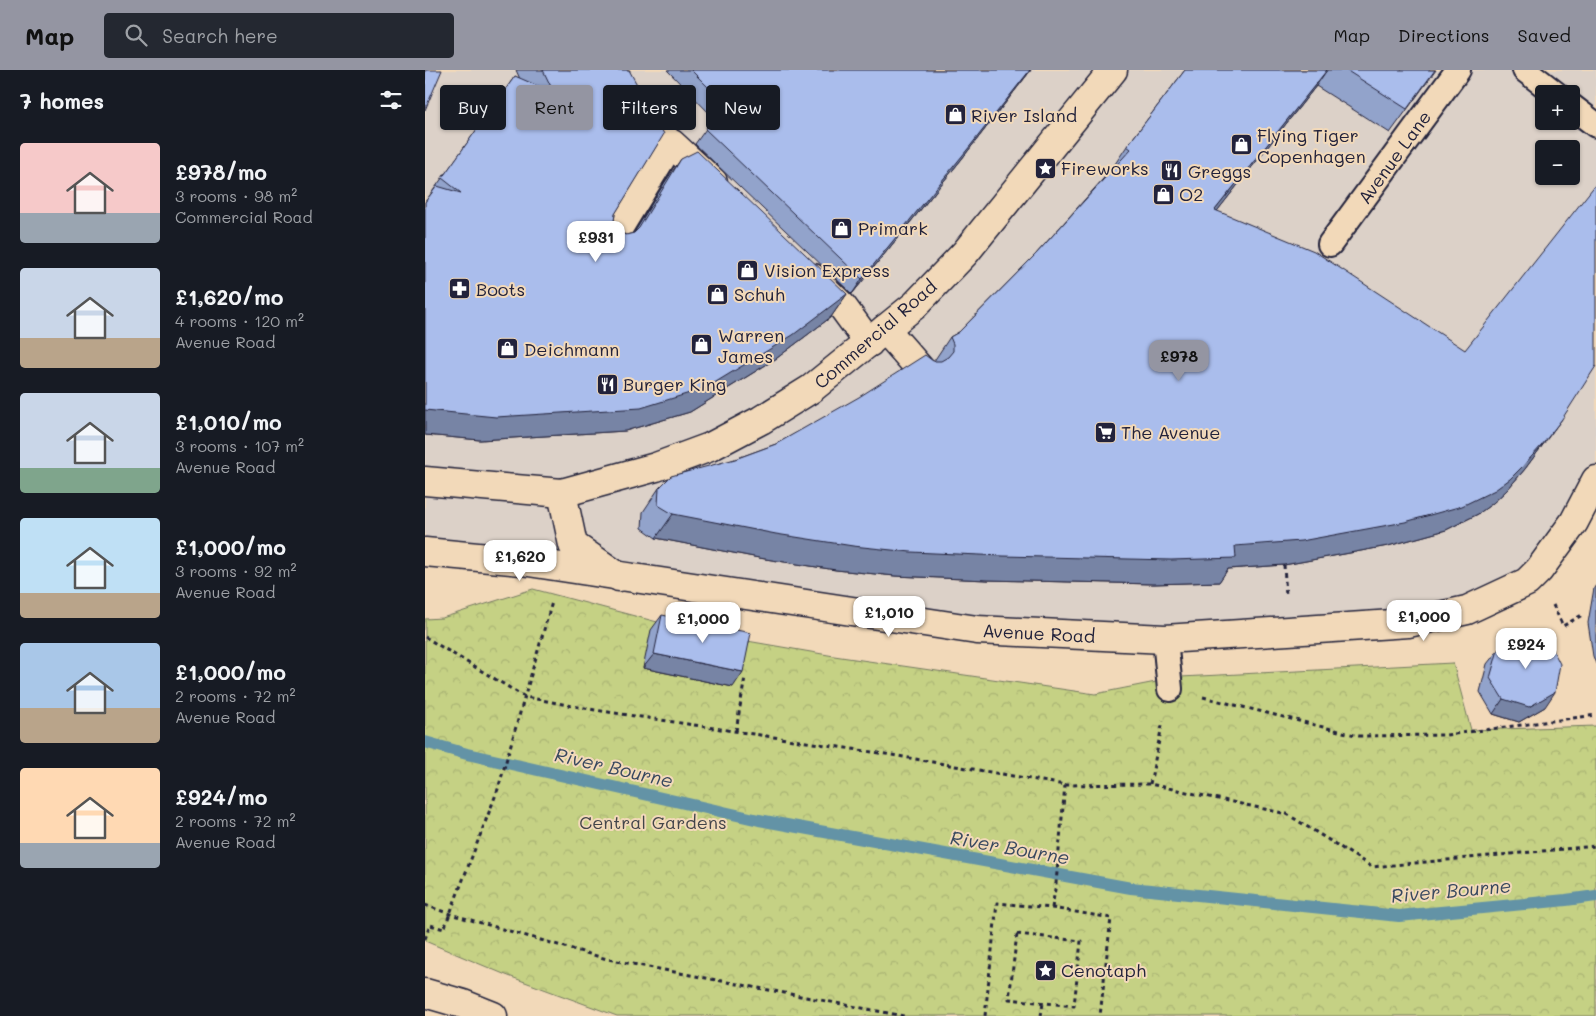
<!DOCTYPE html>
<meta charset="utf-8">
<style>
body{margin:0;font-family:Mali,sans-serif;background:#242831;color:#f1f3f6;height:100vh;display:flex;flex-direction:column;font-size:19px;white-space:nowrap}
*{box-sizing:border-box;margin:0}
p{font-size:16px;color:#9ea1a6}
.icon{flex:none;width:28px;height:28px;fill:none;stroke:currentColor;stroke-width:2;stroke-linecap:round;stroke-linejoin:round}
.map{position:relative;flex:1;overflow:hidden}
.panel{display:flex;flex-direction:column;background:#171b24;width:425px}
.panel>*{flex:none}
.top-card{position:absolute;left:15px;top:15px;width:475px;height:45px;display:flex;gap:10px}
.buttons{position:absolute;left:1110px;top:15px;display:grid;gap:10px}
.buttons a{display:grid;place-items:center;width:45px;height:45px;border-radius:5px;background:#171b24;box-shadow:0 1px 4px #0004;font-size:25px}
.price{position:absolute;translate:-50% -42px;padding:0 11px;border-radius:10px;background:#fff;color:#222;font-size:16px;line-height:32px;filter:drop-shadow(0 1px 2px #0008)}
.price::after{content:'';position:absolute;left:50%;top:30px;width:15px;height:11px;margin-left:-8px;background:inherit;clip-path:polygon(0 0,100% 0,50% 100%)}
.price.on{background:#9495a2;color:#111}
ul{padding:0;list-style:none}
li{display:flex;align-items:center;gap:15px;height:125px;padding:0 20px}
li span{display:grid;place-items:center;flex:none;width:140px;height:100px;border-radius:5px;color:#555}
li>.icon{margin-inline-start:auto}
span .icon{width:60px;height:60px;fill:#fffc;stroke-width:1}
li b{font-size:21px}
h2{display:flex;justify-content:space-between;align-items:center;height:60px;padding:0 20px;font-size:21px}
.tag{padding:0 18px;border-radius:5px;background:#171b24;box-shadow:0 1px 4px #0004;font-size:18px;line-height:45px}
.tag.on{background:#9495a2;color:#111}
header{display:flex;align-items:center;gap:30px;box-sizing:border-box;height:70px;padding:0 25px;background:#9495a2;color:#111}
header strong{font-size:24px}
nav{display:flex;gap:28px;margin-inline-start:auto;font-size:18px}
.search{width:350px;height:45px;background:#242831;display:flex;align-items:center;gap:12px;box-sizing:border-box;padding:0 18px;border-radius:5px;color:#9ea1a6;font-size:19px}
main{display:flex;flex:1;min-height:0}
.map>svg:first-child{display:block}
</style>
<header>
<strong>Map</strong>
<div class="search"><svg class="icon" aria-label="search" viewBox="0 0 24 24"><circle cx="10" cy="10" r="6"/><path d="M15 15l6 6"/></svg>Search here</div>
<nav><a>Map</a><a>Directions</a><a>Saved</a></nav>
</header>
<main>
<section class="panel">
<h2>7 homes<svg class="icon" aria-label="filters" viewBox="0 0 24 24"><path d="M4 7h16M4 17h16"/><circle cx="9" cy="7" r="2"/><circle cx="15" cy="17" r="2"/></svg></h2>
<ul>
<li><span style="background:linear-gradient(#f6c9c9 70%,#9aa5b1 0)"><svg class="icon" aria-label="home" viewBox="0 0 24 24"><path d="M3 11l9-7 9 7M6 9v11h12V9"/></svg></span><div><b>£978/mo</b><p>3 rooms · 98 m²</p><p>Commercial Road</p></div></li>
<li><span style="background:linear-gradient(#c9d6e8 70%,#b9a48a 0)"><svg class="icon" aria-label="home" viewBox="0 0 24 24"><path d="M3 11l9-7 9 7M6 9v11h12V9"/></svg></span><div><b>£1,620/mo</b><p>4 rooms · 120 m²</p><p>Avenue Road</p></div></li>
<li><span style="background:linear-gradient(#c9d6e8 75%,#7fa58c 0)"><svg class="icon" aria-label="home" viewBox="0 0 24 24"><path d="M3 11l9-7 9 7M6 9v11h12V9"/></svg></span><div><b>£1,010/mo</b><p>3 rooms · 107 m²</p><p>Avenue Road</p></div></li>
<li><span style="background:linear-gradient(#bfe0f5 75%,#b9a48a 0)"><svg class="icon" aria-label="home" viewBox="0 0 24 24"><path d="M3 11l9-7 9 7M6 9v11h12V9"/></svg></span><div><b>£1,000/mo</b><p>3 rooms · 92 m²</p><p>Avenue Road</p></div></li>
<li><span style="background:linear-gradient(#a9c7e8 65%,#b9a48a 0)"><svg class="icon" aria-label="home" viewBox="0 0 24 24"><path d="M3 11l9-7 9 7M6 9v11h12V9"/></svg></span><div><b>£1,000/mo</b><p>2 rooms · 72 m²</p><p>Avenue Road</p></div></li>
<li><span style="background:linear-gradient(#ffd9b3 75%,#9aa5b1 0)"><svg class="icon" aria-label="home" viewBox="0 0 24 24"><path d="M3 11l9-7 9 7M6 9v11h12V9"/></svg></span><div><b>£924/mo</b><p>2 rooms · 72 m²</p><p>Avenue Road</p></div></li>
</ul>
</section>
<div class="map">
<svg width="1171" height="946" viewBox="0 0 1171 946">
<defs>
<pattern id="park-crowns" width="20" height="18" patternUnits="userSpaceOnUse" patternTransform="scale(1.25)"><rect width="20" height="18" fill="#c5d184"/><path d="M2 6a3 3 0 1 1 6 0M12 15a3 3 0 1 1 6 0" fill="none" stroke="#a9b373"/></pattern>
</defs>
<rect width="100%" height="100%" fill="#f2d9b9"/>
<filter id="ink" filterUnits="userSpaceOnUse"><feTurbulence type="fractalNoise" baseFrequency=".02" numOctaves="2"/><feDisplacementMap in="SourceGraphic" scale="10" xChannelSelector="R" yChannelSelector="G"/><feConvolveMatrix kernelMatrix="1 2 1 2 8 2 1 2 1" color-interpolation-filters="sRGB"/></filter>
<g filter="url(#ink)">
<!-- built -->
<path fill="#dcd1c8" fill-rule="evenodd" d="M0,0H1171V410L1114,500L1042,540L740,569L0,482ZM1119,24H1146V51H1119ZM1119,79H1146V106H1119Z"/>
<!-- park -->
<path fill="url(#park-crowns)" stroke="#747a60" d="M108,519L270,562L409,586L670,624L756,607L1028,593L1046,660L1171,656V946H192L81,905L0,871V549L17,548Z"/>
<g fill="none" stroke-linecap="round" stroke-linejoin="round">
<!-- stream -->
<path stroke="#6393a6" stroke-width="12" d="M0,672L42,684L334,750L706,818L974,846L1141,830L1171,826"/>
<defs>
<g id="lane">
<path d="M1100,0L1131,24"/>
<path d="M1146,36L1171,55"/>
<path d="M186,174L247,74L235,59"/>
<path d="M905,174L1033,0"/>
<path d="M740,569L745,619"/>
</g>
<g id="street">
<path d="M247,74L288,112"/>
<path d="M388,208L417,236L444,273"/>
<path d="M460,259L496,300"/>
<path d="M0,411L137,423L231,397L285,377L336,350L386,319L490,235L540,183L688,0"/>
<path d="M137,423L148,475L194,507"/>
</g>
<g id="secondary">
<path d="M0,482L97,491L552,560L740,569L863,561L983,553L1042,540L1102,512L1114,500L1149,452L1171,410"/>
<path d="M0,923L38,934L68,946"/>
</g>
</defs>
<!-- lane casing -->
<use href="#lane" stroke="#22223b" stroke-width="28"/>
<!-- street casing -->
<use href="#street" stroke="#22223b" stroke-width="31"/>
<!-- secondary casing -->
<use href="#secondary" stroke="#22223b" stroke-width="31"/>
<!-- path -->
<g stroke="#22223b" stroke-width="3" stroke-dasharray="4 4" stroke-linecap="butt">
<path d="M859,495L861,526"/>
<path d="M1128,535L1138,556L1157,545"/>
<path d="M0,567L100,627L170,640L467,685L640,715L725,714L862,744L947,797L1171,776"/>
<path d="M778,627L934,666L1021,665L1171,645"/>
<path d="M311,661L320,607"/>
<path d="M725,714L738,651"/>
<path d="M0,835L25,844L182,889L479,946"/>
<path d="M627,838L631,813L640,715"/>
<path d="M592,864L656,871L649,936L584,929Z"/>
<path d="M0,869L5,855L19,859L73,719L127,532"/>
<path d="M560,946L572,833L627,838L686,848L675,946"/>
<path d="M616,946L618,933"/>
</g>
<!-- lane -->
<use href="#lane" stroke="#f2d9b9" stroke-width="24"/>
<!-- street -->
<use href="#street" stroke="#f2d9b9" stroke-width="28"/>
<!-- secondary -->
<use href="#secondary" stroke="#f2d9b9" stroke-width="28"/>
</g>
<!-- wall -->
<g fill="#92a3cb" stroke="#22223b">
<path d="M91,0H205L190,144L189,151L190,158L196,163L201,165L209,163L240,112L256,89L422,224L406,247L352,288L265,342L200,361L55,370L0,365V132L90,6L95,9Z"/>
<path d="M242,0H606L536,90L427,224L270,74L289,48Z"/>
<path d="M760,0H1011L965,63L891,16L792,141L1120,372L1100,399L1082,420L1068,433L1053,444L1021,460L963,476L859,495L803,499L794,512L729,514L562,510L470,506L411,500L334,488L231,468L217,458L218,442L234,418L310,389L351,374L509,291L525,267L534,262L611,184L686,100L702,76Z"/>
<path d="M1171,515V594L1168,586L1163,553L1169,518Z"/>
<path d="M237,545L308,617L218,598L226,560Z"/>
<path d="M1073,580L1120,637L1094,652L1068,644L1055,622L1062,594Z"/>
</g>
<!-- shaded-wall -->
<g fill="#7784a5" stroke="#22223b">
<path d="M605,0H606L536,90L427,224L437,209Z"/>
<path d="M902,0L891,16L774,164L790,140Z"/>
<path d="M422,224L406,247L352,288L265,342L200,361L55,370L0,365V340Z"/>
<path d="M1137,349L1100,399L1082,420L1068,433L1053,444L1021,460L963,476L859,495L803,499L794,512L729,514L562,510L470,506L411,500L334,488L231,468L248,444L810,476Z"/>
<path d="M229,584L318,602L308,617L218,598Z"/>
<path d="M1130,622L1120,637L1094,652L1068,644L1078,629Z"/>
</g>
<!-- building -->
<g fill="#aabdec" stroke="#22223b">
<path d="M0,0H17L0,40Z"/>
<path d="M118,0H204L239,64L190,144L189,151L190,158L196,163L201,165L209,163L214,158L256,89L272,81L422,224L368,265L281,318L216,338L71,347L0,340V132L12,116L36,123L17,108L90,6L129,23Z"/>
<path d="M266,0H605L546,75L437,209L280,59L300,34Z"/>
<path d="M760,0H902L790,140L889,181L1040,280L1171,114V296L1137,349L1117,375L1098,396L1085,409L1070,420L1037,436L980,452L876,471L810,476L811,488L746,490L578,486L486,482L428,476L351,464L248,444L233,435L234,418L246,406L310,389L351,374L434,327L500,285L508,291H516L523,287L528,281V274L525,267L534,262L611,184L706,79L702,76Z"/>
<path d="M921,0H1010L982,39Z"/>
<path d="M237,545L326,563L318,602L229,584Z"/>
<path d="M1094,564L1123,570L1135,594L1130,622L1104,637L1078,629L1065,608L1073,580Z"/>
</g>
</g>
<!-- icons -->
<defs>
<symbol id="shop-square" viewBox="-11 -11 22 22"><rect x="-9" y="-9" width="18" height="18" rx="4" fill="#22223b" stroke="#f2d9b9"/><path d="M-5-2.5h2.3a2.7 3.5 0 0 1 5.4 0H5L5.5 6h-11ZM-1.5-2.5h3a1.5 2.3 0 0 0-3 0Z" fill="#fff"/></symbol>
<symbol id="sight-square" viewBox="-11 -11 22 22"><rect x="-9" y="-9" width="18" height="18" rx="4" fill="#22223b" stroke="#f2d9b9"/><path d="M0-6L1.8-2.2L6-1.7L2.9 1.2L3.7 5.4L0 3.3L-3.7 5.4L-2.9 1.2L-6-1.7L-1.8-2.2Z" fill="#fff"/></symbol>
<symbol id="restaurant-square" viewBox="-11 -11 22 22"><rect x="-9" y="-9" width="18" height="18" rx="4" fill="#22223b" stroke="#f2d9b9"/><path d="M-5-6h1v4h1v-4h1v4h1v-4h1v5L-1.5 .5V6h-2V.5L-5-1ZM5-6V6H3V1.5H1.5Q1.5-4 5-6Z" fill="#fff"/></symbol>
<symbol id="pharmacy-square" viewBox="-11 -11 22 22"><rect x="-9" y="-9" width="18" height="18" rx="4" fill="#22223b" stroke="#f2d9b9"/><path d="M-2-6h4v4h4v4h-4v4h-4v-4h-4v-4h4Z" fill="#fff"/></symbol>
<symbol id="supermarket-square" viewBox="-11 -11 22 22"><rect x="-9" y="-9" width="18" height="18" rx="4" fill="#22223b" stroke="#f2d9b9"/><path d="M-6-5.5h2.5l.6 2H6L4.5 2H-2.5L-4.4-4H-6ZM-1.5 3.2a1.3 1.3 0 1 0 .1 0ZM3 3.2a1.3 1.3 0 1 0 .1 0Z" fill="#fff"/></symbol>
</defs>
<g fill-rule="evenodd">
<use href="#shop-square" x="518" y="32" width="25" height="25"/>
<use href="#shop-square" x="804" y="62" width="25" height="25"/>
<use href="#sight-square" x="608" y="86" width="25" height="25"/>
<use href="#restaurant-square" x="734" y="88" width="25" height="25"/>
<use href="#shop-square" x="726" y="112" width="25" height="25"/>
<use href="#shop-square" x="404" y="146" width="25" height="25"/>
<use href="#shop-square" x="310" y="188" width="25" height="25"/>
<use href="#pharmacy-square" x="22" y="206" width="25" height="25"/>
<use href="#shop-square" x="280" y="212" width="25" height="25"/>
<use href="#shop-square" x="264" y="262" width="25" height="25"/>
<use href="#shop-square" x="70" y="266" width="25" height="25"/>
<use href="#restaurant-square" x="170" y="302" width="25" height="25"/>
<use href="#supermarket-square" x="668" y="350" width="25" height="25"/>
<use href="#sight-square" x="608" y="888" width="25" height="25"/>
</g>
<g text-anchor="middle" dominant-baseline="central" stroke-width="4" stroke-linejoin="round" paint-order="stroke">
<!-- poi labels -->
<g font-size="18" fill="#22223b" stroke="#f2d9b9" text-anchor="start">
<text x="546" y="45">River Island</text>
<text x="832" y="65">Flying Tiger<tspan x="832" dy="21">Copenhagen</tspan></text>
<text x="636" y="98">Fireworks</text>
<text x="763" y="101">Greggs</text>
<text x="754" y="124">O2</text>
<text x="433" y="158">Primark</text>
<text x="339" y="200">Vision Express</text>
<text x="51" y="219">Boots</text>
<text x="309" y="224">Schuh</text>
<text x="293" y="265">Warren<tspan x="293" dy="21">James</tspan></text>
<text x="99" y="279">Deichmann</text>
<text x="198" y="314">Burger King</text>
<text x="696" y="362">The Avenue</text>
<text x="636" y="900">Cenotaph</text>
</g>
<!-- street labels -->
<g font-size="18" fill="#22223b" stroke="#f2d9b9">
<text transform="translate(969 87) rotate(-54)">Avenue Lane</text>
<text transform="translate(450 264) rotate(-41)">Commercial Road</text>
<text transform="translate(614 563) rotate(3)">Avenue Road</text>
</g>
<!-- park labels -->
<g font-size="18" fill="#43454a" stroke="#f2d9b9">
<text x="228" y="752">Central Gardens</text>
</g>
<!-- water labels -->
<g font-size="19" font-style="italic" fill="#38485f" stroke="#f2d9b9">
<text transform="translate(189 697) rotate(13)">River Bourne</text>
<text transform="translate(585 777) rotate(10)">River Bourne</text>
<text transform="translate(1026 820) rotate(-5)">River Bourne</text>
</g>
</g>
</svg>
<div class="buttons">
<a>+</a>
<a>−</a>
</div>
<b class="price" style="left:171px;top:193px">£931</b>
<b class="price on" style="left:754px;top:312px">£978</b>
<b class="price" style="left:95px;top:512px">£1,620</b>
<b class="price" style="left:464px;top:568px">£1,010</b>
<b class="price" style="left:999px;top:572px">£1,000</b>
<b class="price" style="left:278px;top:574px">£1,000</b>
<b class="price" style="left:1101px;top:600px">£924</b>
<div class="top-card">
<a class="tag">Buy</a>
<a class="tag on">Rent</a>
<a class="tag">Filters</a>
<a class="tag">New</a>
</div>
</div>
</main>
